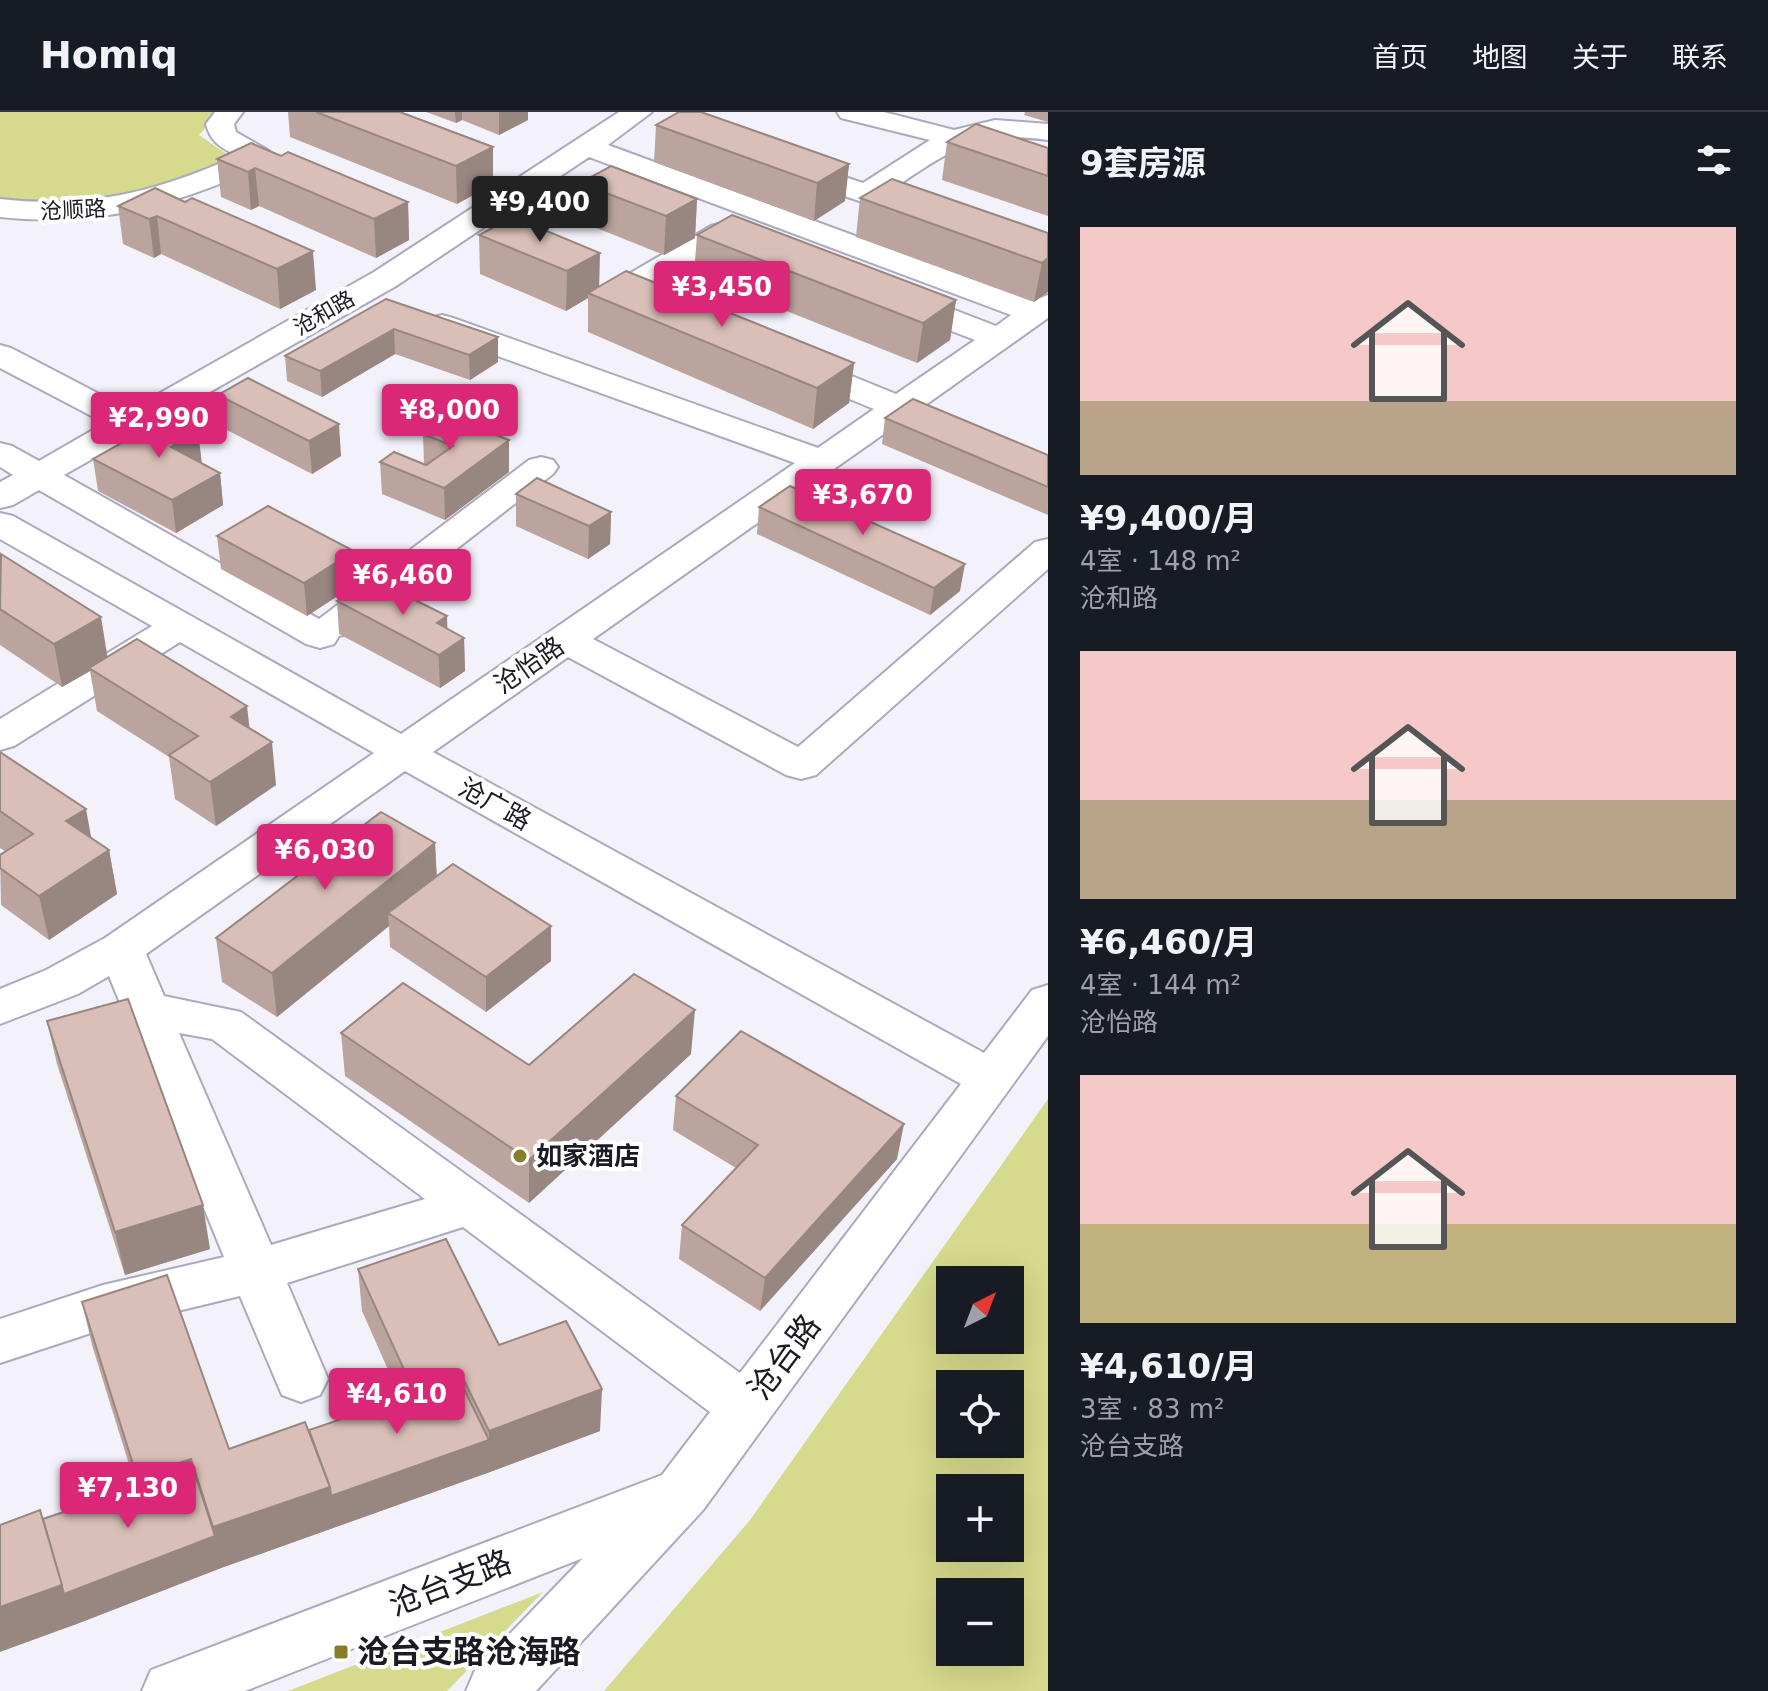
<!DOCTYPE html>
<html lang="zh">
<meta charset="utf-8">
<style>
body{margin:0;font-family:"DejaVu Sans","Noto Sans SC",sans-serif;background:#242831;color:#f1f3f6;height:100vh;display:flex;flex-direction:column;font-size:30px;white-space:nowrap}
*{box-sizing:border-box;margin:0}
p{font-size:26px;color:#9ea1a6}
.icon{flex:none;width:44px;height:44px;fill:none;stroke:currentColor;stroke-width:2;stroke-linecap:round;stroke-linejoin:round}
.map{position:relative;flex:1;overflow:hidden}
.panel{display:flex;flex-direction:column;background:#171b24;width:720px}
.panel>*{flex:none}
.needle{width:52px;rotate:42deg}
.buttons{position:absolute;left:936px;top:1154px;display:grid;gap:16px}
.buttons a{display:grid;place-items:center;width:88px;height:88px;border-radius:0px;background:#171b24;box-shadow:0 8px 32px #0002;font-size:40px}
.price{position:absolute;translate:-50% -68px;padding:0 18px;border-radius:8px;background:#db2777;color:#fff;font-size:26px;line-height:52px;filter:drop-shadow(0 2px 4px #0008)}
.price::after{content:'';position:absolute;left:50%;top:48px;width:24px;height:18px;margin-left:-12px;background:inherit;clip-path:polygon(0 0,100% 0,50% 100%)}
.price.current{background:#222;color:#fff}
ul{padding:0;list-style:none}
li{display:grid;align-content:center;gap:16px;height:424px;padding:0 32px}
li span{display:grid;place-items:center;height:248px;border-radius:0px;color:#555}
li>.icon{margin-inline-start:auto}
span .icon{width:144px;height:144px;fill:#fffc;stroke-width:1}
li b{font-size:34px}
h2{display:flex;justify-content:space-between;align-items:center;height:96px;padding:0 32px;font-size:34px}
header{display:flex;align-items:center;gap:48px;box-sizing:border-box;height:112px;padding:0 40px;background:#171b24;border-bottom:2px solid #363941}
header strong{font-size:38px}
nav{display:flex;gap:44px;margin-inline-start:auto;font-size:28px}
main{display:flex;flex:1;min-height:0}
.map>svg:first-child{display:block}
</style>
<header>
<strong>Homiq</strong>
<nav><a>首页</a><a>地图</a><a>关于</a><a>联系</a></nav>
</header>
<main>
<div class="map">
<svg width="1048" height="1579" viewBox="0 0 1048 1579">
<rect width="100%" height="100%" fill="#f3f2fb"/>
<!-- green -->
<g fill="#d6da8c" fill-rule="evenodd">
<path d="M0,0H220L199,23L234,47L95,99L0,91Z"/>
<path d="M1048,987V1579H604L750,1408ZM1010,1168V1228H950V1168ZM1010,1272V1332H950V1272ZM950,1376H1010V1436H950ZM950,1480H1010V1540H950Z"/>
<path d="M543,1480L447,1579H288Z"/>
</g>
<g fill="none" stroke-linecap="round" stroke-linejoin="round">
<defs>
<g id="minor">
<path d="M215,0H243L234,12L236,20L269,39L273,45L269,51C178,92 101,116 0,105V87C90,97 156,80 237,44C221,35 211,31 206,12Z"/>
<path d="M619,0H652L608,33L1032,189L1048,183V206L924,294L936,304L931,311L919,314L902,309L593,527L798,635L1035,430L1048,427V457L816,663L801,667L786,663L568,545L433,640L984,941L1032,878L1048,873V924L703,1398L536,1579H466L475,1558L583,1446L245,1579H142L151,1558L662,1363L710,1300L463,1115L287,1171L328,1267L320,1283L301,1290L282,1283L240,1184L103,1217L0,1251V1207L103,1173L224,1145L109,864L78,882L0,912V877L46,858L105,826L374,641L180,530L14,634L0,638V607L152,514L0,427V401L13,404L401,622L795,351L431,220L426,213L431,206L442,203L453,206L818,336L874,297L786,261L782,254L786,247L798,244L810,247L896,282L975,228L886,194L881,187L886,180L897,178L908,180L996,214L1011,203L589,45L396,174L64,363L319,507L529,348L541,345L553,348L558,355L553,362L347,522L339,524L334,532L320,536L306,532L39,378L13,393L0,396V370L13,363L0,355V331L12,334L39,349L105,311L0,256V233L11,236L130,298L374,160ZM405,659L961,972L740,1261L241,900L164,884L146,842ZM179,921L212,927L425,1087L271,1133Z"/>
<path d="M837,0H884L954,18L995,8L1048,12V28C974,17 947,41 888,80L931,95L936,101L931,107L921,110L780,62L776,56L780,50L790,47L863,71L930,28L841,6Z"/>
<path d="M722,111L761,125L765,131L761,137L750,140L724,131L645,179L660,185L665,192L660,199C643,203 616,195 605,180L610,173L711,114Z"/>
</g>
</defs>
<!-- minor casing -->
<use href="#minor" stroke="#aba9bf" stroke-width="4"/>
<!-- minor -->
<use href="#minor" fill="#fff" fill-rule="evenodd"/>
</g>
<!-- wall -->
<g fill="#bba49d">
<path d="M288,0H400L493,72L457,92L290,25Z"/>
<path d="M426,0H528V8L499,23L462,8L456,11Z"/>
<path d="M1025,0H1048V10L1024,3Z"/>
<path d="M656,13L849,52L845,89L814,109L654,50Z"/>
<path d="M947,30L1048,36V104L942,68Z"/>
<path d="M217,47L408,90L409,128L376,146L259,94L251,98L221,85Z"/>
<path d="M580,71L697,87L695,126L664,143L579,109Z"/>
<path d="M155,76L316,178L280,197L161,142L154,146L123,132L118,94Z"/>
<path d="M860,86L1048,121V180L1034,190L856,125Z"/>
<path d="M513,105L599,175L854,251L849,291L813,317L588,220V186L566,199L480,162L479,123Z"/>
<path d="M697,123L956,188L950,228L917,251L694,162Z"/>
<path d="M386,187L498,250L470,268L395,242L322,285L287,269L285,244Z"/>
<path d="M218,283L341,344L312,362L221,315Z"/>
<path d="M885,306L1048,343V403L882,332Z"/>
<path d="M423,322L509,328V360L445,408L382,382L380,350L424,352Z"/>
<path d="M93,347L202,351L220,361L223,393L176,421L98,379Z"/>
<path d="M516,382L611,400L610,432L588,447L516,414Z"/>
<path d="M759,395L960,479L930,503L757,422Z"/>
<path d="M217,424L356,472L307,504L221,457Z"/>
<path d="M0,443L107,545L250,616L276,673L216,714L175,687L169,645L97,599L90,559L62,575L0,533Z"/>
<path d="M384,482L447,504V516L464,526L465,559L440,576L339,522L337,489Z"/>
<path d="M0,640L91,726L109,738L117,782L49,828L1,793L0,743L5,739L0,736Z"/>
<path d="M435,731L437,765L551,814V849L486,900L390,835L389,814L277,905L222,870L216,826Z"/>
<path d="M47,909L210,1137L125,1163L57,952Z"/>
<path d="M341,921L529,953L691,942L529,1091L345,964Z"/>
<path d="M676,984L897,1047L760,1199L679,1147L682,1113L736,1056L673,1018Z"/>
<path d="M358,1157L499,1233L600,1319L490,1360L221,1456L74,1513L43,1407L136,1375L92,1233L82,1190L229,1337L309,1318L401,1287L362,1199Z"/>
</g>
<!-- shaded-wall -->
<g fill="#988680">
<path d="M455,0H462V8L456,11Z"/>
<path d="M499,0H528V8L499,23Z"/>
<path d="M493,35V72L457,92L456,54Z"/>
<path d="M849,52L845,89L814,109L817,71Z"/>
<path d="M255,56L259,94L251,98L248,60Z"/>
<path d="M697,87L695,126L664,143L666,104Z"/>
<path d="M408,90L409,128L376,146L374,107Z"/>
<path d="M157,104L161,142L154,146L149,107Z"/>
<path d="M313,139L316,178L280,197L277,157Z"/>
<path d="M600,141L599,180L588,181V186L566,199L567,159Z"/>
<path d="M1048,146V180L1034,190L1042,151Z"/>
<path d="M956,188L950,228L917,251L923,211Z"/>
<path d="M394,217L395,242L322,285L320,259Z"/>
<path d="M498,225V250L470,268L469,243Z"/>
<path d="M854,251L849,291L813,317L817,276Z"/>
<path d="M339,312L341,344L312,362L309,329Z"/>
<path d="M198,319L202,352L171,335Z"/>
<path d="M509,328V360L445,408L444,376Z"/>
<path d="M220,361L223,393L176,421L172,388Z"/>
<path d="M611,400L610,432L588,447L589,414Z"/>
<path d="M354,439L356,472L307,504L304,471Z"/>
<path d="M965,452L960,479L930,503L934,476Z"/>
<path d="M447,504L448,537L464,526L465,559L440,576L437,511Z"/>
<path d="M101,505L108,548L89,556L90,559L62,575L54,532Z"/>
<path d="M247,594L252,637L231,605Z"/>
<path d="M272,630L276,673L216,714L210,670Z"/>
<path d="M86,697L94,741L66,709Z"/>
<path d="M435,731L437,775L388,801L389,814L277,905L272,861Z"/>
<path d="M109,738L117,782L49,828L39,784Z"/>
<path d="M551,814V849L486,900V865Z"/>
<path d="M695,898L691,942L529,1091V1048Z"/>
<path d="M904,1012L897,1047L760,1199L765,1166Z"/>
<path d="M203,1093L210,1137L125,1163L115,1120Z"/>
<path d="M459,1258L460,1300L415,1317L412,1275Z"/>
<path d="M602,1277L600,1319L490,1360L221,1456L74,1513L0,1540V1495L62,1473L215,1424L213,1415L330,1375L489,1328V1319Z"/>
<path d="M191,1347L199,1388L146,1406L137,1365Z"/>
</g>
<!-- building -->
<g fill="#d9bfb7" stroke="#988680" stroke-width="2">
<path d="M316,0H400L493,35L456,54Z"/>
<path d="M679,0H701L849,52L817,71L656,13Z"/>
<path d="M976,12L1048,36V64L947,30Z"/>
<path d="M251,31L281,44L288,40L408,90L374,107L255,56L248,60L217,47Z"/>
<path d="M611,54L697,87L666,104L580,71Z"/>
<path d="M892,67L1048,121V146L1042,151L860,86Z"/>
<path d="M155,76L185,90L192,86L313,139L277,157L157,104L149,107L118,94Z"/>
<path d="M732,103L956,188L923,211L697,123Z"/>
<path d="M513,105L600,141L567,159L479,123Z"/>
<path d="M626,159L854,251L817,276L588,181Z"/>
<path d="M386,187L498,225L469,243L394,217L320,259L285,244Z"/>
<path d="M248,266L339,312L309,329L218,283Z"/>
<path d="M913,287L1048,343V375L885,306Z"/>
<path d="M448,304L509,328L444,376L380,350L394,340L426,353L453,334L423,322Z"/>
<path d="M168,305L198,319L171,335L220,361L172,388L93,347Z"/>
<path d="M537,366L611,400L589,414L516,382Z"/>
<path d="M790,374L965,452L934,476L759,395Z"/>
<path d="M268,394L354,439L304,471L217,424Z"/>
<path d="M1,442L101,505L54,532L0,497Z"/>
<path d="M366,472L384,482L393,477L447,504L437,511L464,526L439,543L337,489Z"/>
<path d="M137,527L247,594L231,605L272,630L210,670L169,643L198,624L89,556Z"/>
<path d="M0,640L86,697L66,709L109,738L39,784L0,756V743L33,722L0,699Z"/>
<path d="M381,700L435,731L272,861L216,826Z"/>
<path d="M453,752L551,814L486,865L388,801Z"/>
<path d="M634,862L695,898L529,1048L341,921L403,871L529,953Z"/>
<path d="M128,887L203,1093L115,1120L47,909Z"/>
<path d="M741,919L904,1012L765,1166L682,1113L758,1033L676,984Z"/>
<path d="M446,1127L499,1233L566,1209L602,1277L489,1319L459,1258L412,1275L358,1157Z"/>
<path d="M167,1163L229,1337L305,1310L330,1375L213,1415L191,1347L137,1365L82,1190Z"/>
<path d="M459,1267L489,1328L331,1384L330,1375L309,1318Z"/>
<path d="M193,1356L215,1424L64,1482L43,1407Z"/>
<path d="M40,1398L62,1473L0,1495V1413Z"/>
</g>
<!-- markers -->
<g fill="#857f26" stroke="#fff" stroke-width="3">
<circle cx="520" cy="1044" r="8"/>
<rect x="333" y="1532" width="16" height="16" rx="4"/>
</g>
<g text-anchor="middle" dominant-baseline="central" stroke-width="8" stroke-linejoin="round" paint-order="stroke">
<!-- far-street labels -->
<g font-size="22" fill="#1c1b23" stroke="#fff">
<text transform="translate(73 98) rotate(-3)">沧顺路</text>
<text transform="translate(324 201) rotate(-30)">沧和路</text>
</g>
<!-- street labels -->
<g font-size="26" fill="#1c1b23" stroke="#fff">
<text transform="translate(529 553) rotate(-35)">沧怡路</text>
<text transform="translate(495 692) rotate(29)">沧广路</text>
</g>
<!-- poi labels -->
<g font-size="26" font-weight="bold" fill="#1c1b23" stroke="#fff" text-anchor="start">
<text x="536" y="1044">如家酒店</text>
</g>
<!-- near-street labels -->
<g font-size="32" fill="#1c1b23" stroke="#fff">
<text transform="translate(784 1245) rotate(-53)">沧台路</text>
<text transform="translate(450 1471) rotate(-21)">沧台支路</text>
</g>
<!-- near-poi labels -->
<g font-size="32" font-weight="bold" fill="#1c1b23" stroke="#fff" text-anchor="start">
<text x="357" y="1540">沧台支路沧海路</text>
</g>
</g>
</svg>
<div class="buttons">
<a><svg class="needle" viewBox="-14 -14 28 28"><path d="M0-13l5 13h-10z" fill="#e53935"/><path d="M0 13l5-13h-10z" fill="#9ea1a6"/></svg></a>
<a><svg class="icon" aria-label="locate" viewBox="0 0 24 24"><circle cx="12" cy="12" r="6"/><path d="M12 2v4M12 18v4M2 12h4M18 12h4"/></svg></a>
<a>+</a>
<a>−</a>
</div>
<b class="price current" style="left:540px;top:132px">¥9,400</b>
<b class="price" style="left:722px;top:217px">¥3,450</b>
<b class="price" style="left:450px;top:340px">¥8,000</b>
<b class="price" style="left:159px;top:348px">¥2,990</b>
<b class="price" style="left:863px;top:425px">¥3,670</b>
<b class="price" style="left:403px;top:505px">¥6,460</b>
<b class="price" style="left:325px;top:780px">¥6,030</b>
<b class="price" style="left:397px;top:1324px">¥4,610</b>
<b class="price" style="left:128px;top:1418px">¥7,130</b>
</div>
<section class="panel">
<h2>9套房源<svg class="icon" aria-label="filters" viewBox="0 0 24 24"><path d="M4 7h16M4 17h16"/><circle cx="9" cy="7" r="2"/><circle cx="15" cy="17" r="2"/></svg></h2>
<ul>
<li><span style="background:linear-gradient(#f6c9c9 70%,#b9a48a 0)"><svg class="icon" aria-label="home" viewBox="0 0 24 24"><path d="M3 11l9-7 9 7M6 9v11h12V9"/></svg></span><div><b>¥9,400/月</b><p>4室 · 148 m²</p><p>沧和路</p></div></li>
<li><span style="background:linear-gradient(#f6c9c9 60%,#b9a48a 0)"><svg class="icon" aria-label="home" viewBox="0 0 24 24"><path d="M3 11l9-7 9 7M6 9v11h12V9"/></svg></span><div><b>¥6,460/月</b><p>4室 · 144 m²</p><p>沧怡路</p></div></li>
<li><span style="background:linear-gradient(#f6c9c9 60%,#c2b280 0)"><svg class="icon" aria-label="home" viewBox="0 0 24 24"><path d="M3 11l9-7 9 7M6 9v11h12V9"/></svg></span><div><b>¥4,610/月</b><p>3室 · 83 m²</p><p>沧台支路</p></div></li>
</ul>
</section>
</main>
